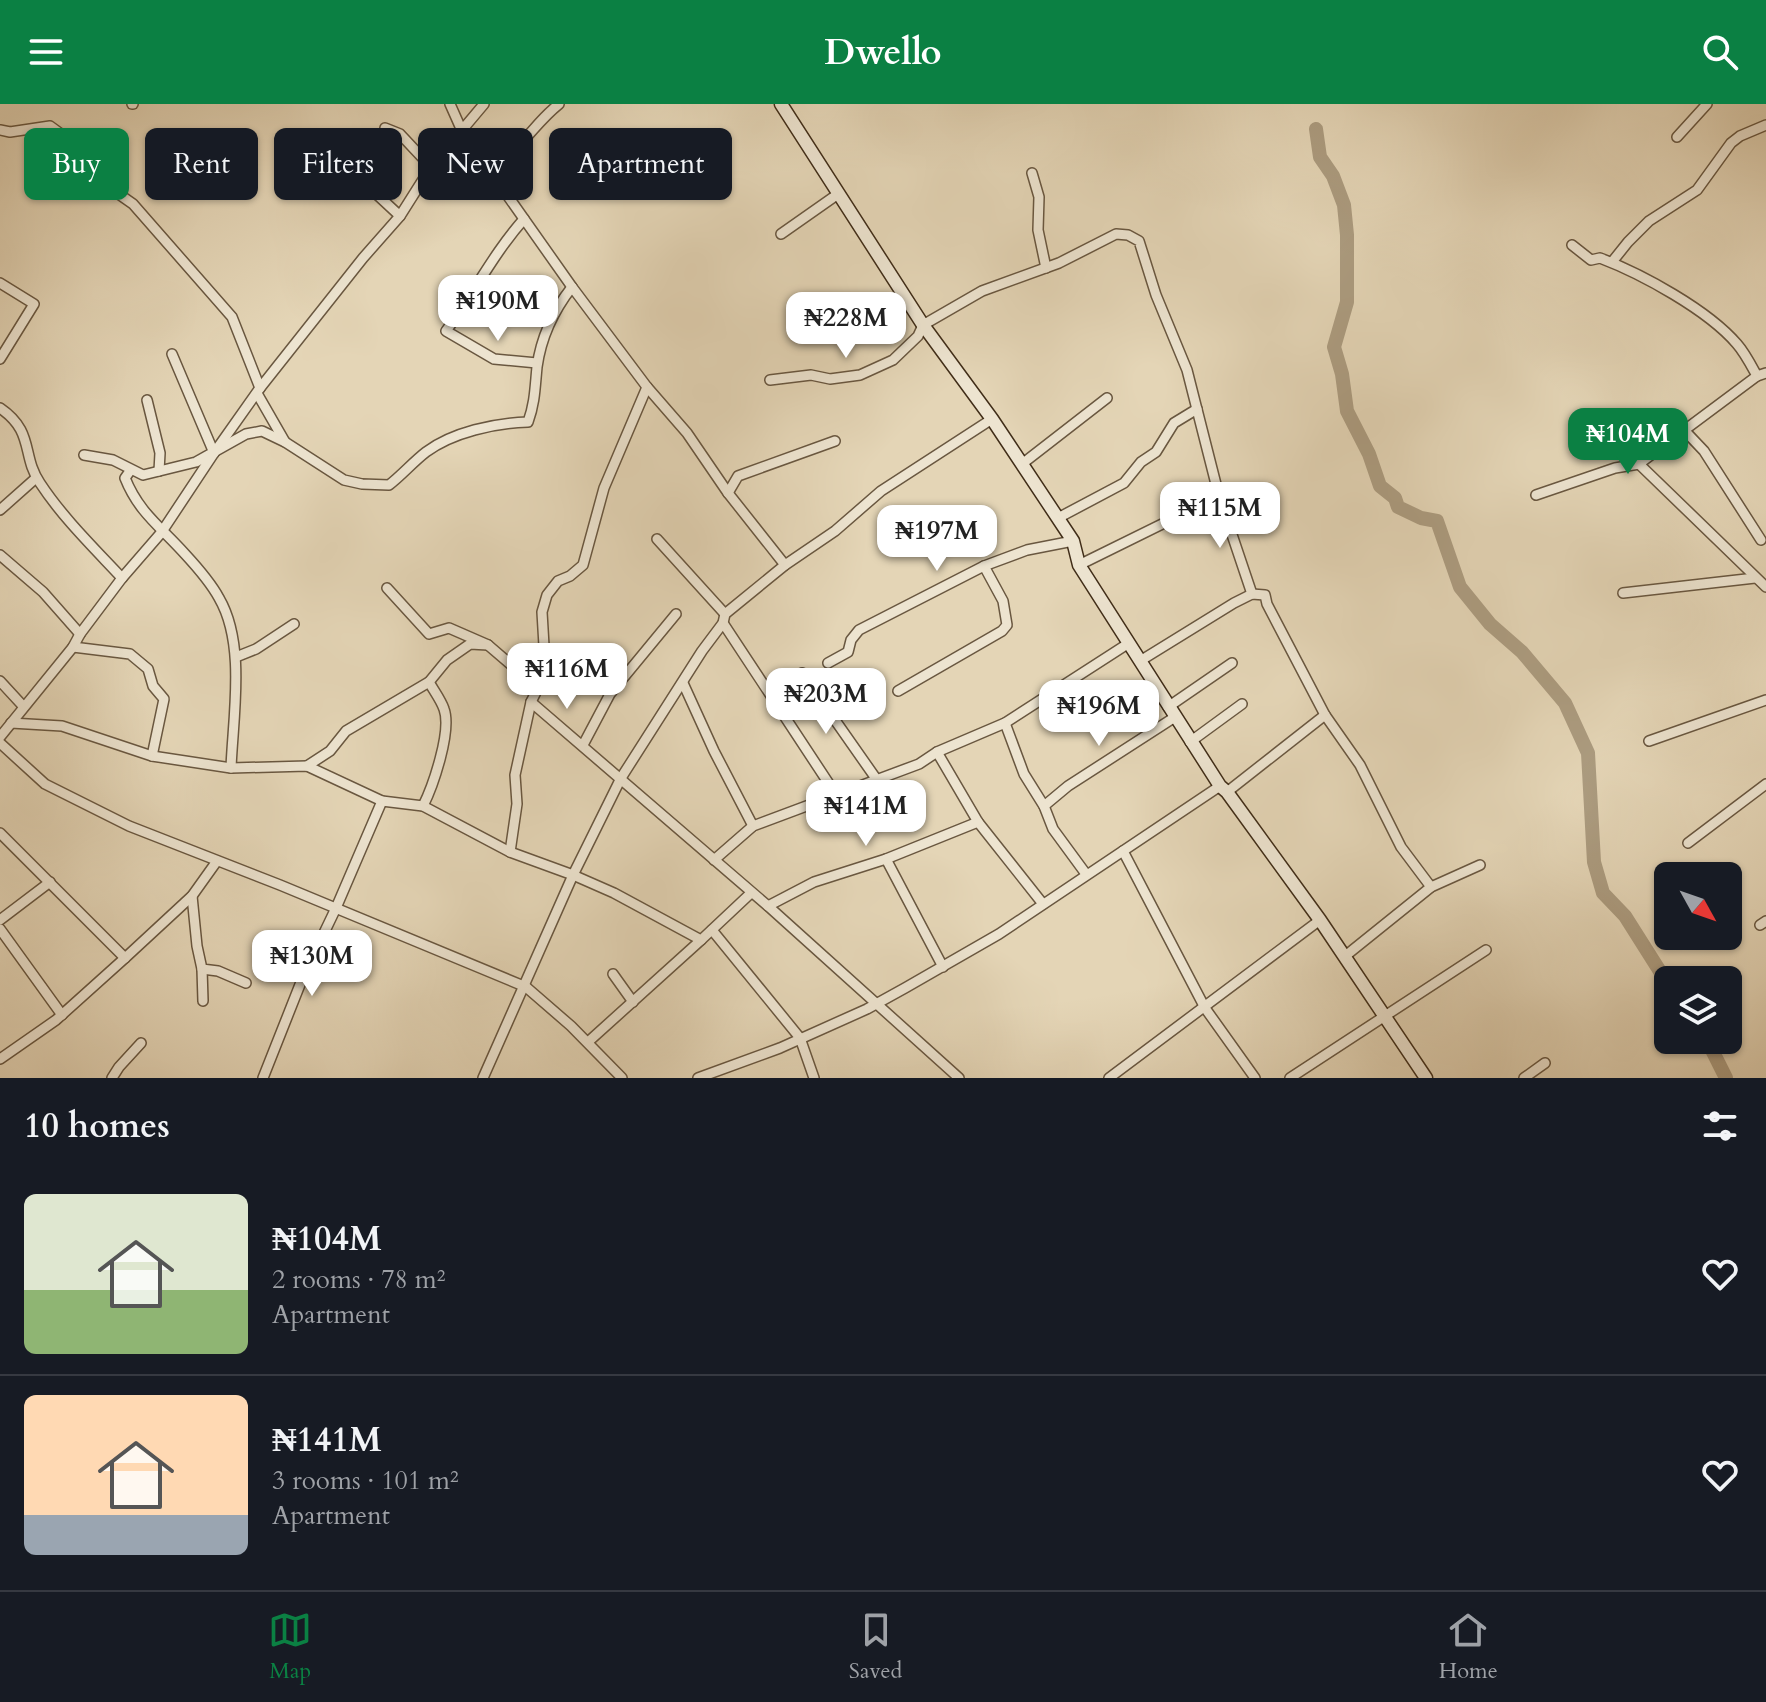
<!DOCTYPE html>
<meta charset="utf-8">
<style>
body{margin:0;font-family:Cardo,serif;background:#20242c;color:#f1f3f6;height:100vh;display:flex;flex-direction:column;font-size:30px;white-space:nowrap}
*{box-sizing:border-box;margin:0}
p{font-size:26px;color:#9ea1a6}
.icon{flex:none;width:44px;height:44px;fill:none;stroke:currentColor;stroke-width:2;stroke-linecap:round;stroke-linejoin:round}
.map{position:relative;height:974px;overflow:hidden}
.sheet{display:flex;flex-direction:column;background:#171b24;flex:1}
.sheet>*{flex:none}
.hud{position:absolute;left:24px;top:24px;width:800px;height:72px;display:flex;gap:16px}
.needle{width:52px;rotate:130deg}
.controls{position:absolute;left:1654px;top:758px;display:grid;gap:16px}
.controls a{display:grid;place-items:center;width:88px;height:88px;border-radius:12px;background:#171b24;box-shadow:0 2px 6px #0004;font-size:40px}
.price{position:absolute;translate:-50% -68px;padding:0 18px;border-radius:16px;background:#fff;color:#222;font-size:26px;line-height:52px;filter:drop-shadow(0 2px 4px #0008)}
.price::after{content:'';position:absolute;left:50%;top:48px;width:24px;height:18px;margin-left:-12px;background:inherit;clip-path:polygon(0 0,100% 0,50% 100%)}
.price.on{background:#0b8043;color:#fff}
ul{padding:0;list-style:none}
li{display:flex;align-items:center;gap:24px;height:200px;padding:0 24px}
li+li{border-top:2px solid #363941}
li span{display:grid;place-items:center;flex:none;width:224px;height:160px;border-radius:12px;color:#555}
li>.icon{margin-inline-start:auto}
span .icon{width:96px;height:96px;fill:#fffc;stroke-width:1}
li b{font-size:34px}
h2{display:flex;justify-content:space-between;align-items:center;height:96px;padding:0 24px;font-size:34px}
.chip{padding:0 28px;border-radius:12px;background:#171b24;box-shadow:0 2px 6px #0004;font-size:28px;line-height:72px}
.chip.on{background:#0b8043;color:#fff}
header{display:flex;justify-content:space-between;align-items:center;height:104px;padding:0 24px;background:#0b8043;color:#fff;font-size:36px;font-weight:600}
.dock{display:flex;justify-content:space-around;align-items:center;height:112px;border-top:2px solid #363941;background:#171b24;font-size:22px;color:#9ea1a6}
.dock a{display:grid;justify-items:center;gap:4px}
.dock .on{color:#0b8043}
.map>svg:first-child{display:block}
</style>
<header><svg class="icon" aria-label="menu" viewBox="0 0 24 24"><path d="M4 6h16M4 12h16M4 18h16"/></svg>Dwello<svg class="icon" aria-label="search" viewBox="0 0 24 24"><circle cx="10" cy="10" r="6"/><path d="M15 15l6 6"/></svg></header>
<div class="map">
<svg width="1766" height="974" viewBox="0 0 1766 974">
<rect width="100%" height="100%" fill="#e4d5b6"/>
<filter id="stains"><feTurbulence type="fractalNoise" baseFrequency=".0025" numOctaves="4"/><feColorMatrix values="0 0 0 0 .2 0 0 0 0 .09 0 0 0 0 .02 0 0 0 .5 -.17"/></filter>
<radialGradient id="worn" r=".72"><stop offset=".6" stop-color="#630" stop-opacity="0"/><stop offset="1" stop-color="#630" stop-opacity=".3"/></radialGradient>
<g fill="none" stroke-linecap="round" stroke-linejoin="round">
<!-- river -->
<g stroke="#ac9c80" stroke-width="14">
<path d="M1316,25L1320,53L1333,72L1344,101L1347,131V198L1334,243L1342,270L1347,307L1369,350L1380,382L1395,394L1398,403L1421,414L1437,417L1460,483L1490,520L1522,548L1565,599L1588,649L1594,758L1603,789L1625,812L1668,880"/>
<path d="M1707,936L1726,974"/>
</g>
<defs>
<g id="street">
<path d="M132,0H133"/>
<path d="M450,0L462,27L572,183L647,283L687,329L728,389L785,461"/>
<path d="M385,24L400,30L431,63"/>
<path d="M0,26L10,28L50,22L61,30L93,72L133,100L232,213L260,284"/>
<path d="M1677,33L1707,0"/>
<path d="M487,60C527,44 528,25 559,0"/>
<path d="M355,63L371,85L400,112"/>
<path d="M1032,69L1039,93L1038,126L1046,164"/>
<path d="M524,115C493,150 474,189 446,227L494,255L537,259"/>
<path d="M781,130L838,90"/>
<path d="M1572,141L1591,156L1600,154C1642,170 1708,206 1737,240C1745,249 1751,261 1757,272"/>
<path d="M1612,158L1628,138L1649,117L1697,86L1731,39L1740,32L1766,21"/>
<path d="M0,179L34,200L0,255"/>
<path d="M172,250L214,349"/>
<path d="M1766,269L1757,272L1639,360L1766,483"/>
<path d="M770,276L811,271L830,275L860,271L893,256L918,232L923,221L982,187L1059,159L1116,130L1128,131L1139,137L1156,191L1187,266L1219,392L1252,490"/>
<path d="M258,291L285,338"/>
<path d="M147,296L160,349L159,367"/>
<path d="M0,304C35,328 21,351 40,379C63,414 94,444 122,474"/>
<path d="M1685,327L1704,347L1761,436"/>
<path d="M84,351L113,356L143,371L196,358L246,330L262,327L285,338L344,376L362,380L389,381C402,371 413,358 426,348C453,328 495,319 528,318C535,299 535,283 537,263C541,234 554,206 572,183"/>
<path d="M1022,360L1107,294"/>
<path d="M130,367L125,374C139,409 161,423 185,450C197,463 211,479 219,494C246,540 233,612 231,664"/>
<path d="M728,389L738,372L835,337"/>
<path d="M1536,391L1615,364L1639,360"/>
<path d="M0,406L36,374"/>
<path d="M1058,414L1124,379L1141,358L1156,348L1174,319L1197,305"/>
<path d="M657,435L725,510"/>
<path d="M0,451L43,488L80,530"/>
<path d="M1079,461L1219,392"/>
<path d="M387,484L429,530L449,524L488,541L538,584"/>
<path d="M1623,489L1755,474"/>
<path d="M723,519L837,692"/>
<path d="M73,543L130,550L148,565L153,582L164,595L152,652"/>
<path d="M236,553L256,545L294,520"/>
<path d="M1140,557L1234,499L1252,490L1265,491L1267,500L1325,611L1360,661L1401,743L1431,783"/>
<path d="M828,559L848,548L851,536L859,526L984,462L1027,446L1073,437"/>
<path d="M802,569L877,676"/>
<path d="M0,577L23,602"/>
<path d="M683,579L714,647L753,722"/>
<path d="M898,587L1002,527L1007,521L1003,497L984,462"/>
<path d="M531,598L768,802L959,974"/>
<path d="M1168,603L1232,559"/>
<path d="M11,619L62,622L152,652L231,664L307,662L382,697L423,702L510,748L573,771L614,789L701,836L751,789"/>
<path d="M1005,619L1024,670L1044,702L1053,725L1086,770"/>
<path d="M0,633L73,543L80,530L122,474L161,429L214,349L260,284L363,154L400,112L431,63L484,0"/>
<path d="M1649,637L1766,596"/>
<path d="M1190,638L1242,600"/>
<path d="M0,639L45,680L129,722L280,781L526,883L571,922L622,974"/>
<path d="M583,641L610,590L676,510"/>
<path d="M937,648L978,718L1043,800"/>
<path d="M307,662L330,647L346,627L429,578L447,556L470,540L488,541"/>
<path d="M1227,688L1325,611"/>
<path d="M423,702C433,682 452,627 444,605C441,596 434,587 429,578"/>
<path d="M1044,702L1068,682L1175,613"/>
<path d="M0,729L125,854"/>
<path d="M1688,739L1766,680"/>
<path d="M1123,747L1205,904L1255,974"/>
<path d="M510,748L517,700L515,671L531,598L538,584L544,542L542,508L547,491L558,477L570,472L583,461L604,384L647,283"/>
<path d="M886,755L943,863"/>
<path d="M714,756L753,722L919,660L937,648L1005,619L1129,539"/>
<path d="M192,792L197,842L202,865L218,867L246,879"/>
<path d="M768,802L814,778L886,755L978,718"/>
<path d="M0,816L50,778"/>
<path d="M1760,821L1766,817"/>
<path d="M0,825L62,911"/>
<path d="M712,826L800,934L814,974"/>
<path d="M1344,853L1431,783L1480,761"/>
<path d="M202,865L203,897"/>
<path d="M613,870L633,898"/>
<path d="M588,938L701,836"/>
<path d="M0,955L56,916L125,854L192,792L217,757"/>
<path d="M112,974L119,963L141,939"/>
<path d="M263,974L303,873L336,804L382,697"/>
<path d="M483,974L573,771L621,674L702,547L723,519L725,510L785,461L835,427L881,387L992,315"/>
<path d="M698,974L780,944L867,905L905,884L999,830L1220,682"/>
<path d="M1109,974L1320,816"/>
<path d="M1290,974L1486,846"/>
<path d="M1524,974L1545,959"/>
</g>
<path id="secondary" d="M781,0L923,221L992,315L1073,437L1079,461L1220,682L1227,688L1320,816L1426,974"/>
</defs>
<!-- street casing -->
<use href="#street" stroke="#695740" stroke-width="12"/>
<!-- secondary casing -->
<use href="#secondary" stroke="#402d18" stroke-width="15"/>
<!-- street -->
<use href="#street" stroke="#ede4d0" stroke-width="9"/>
<!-- secondary -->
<use href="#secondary" stroke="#ede4d0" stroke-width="12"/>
</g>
<rect width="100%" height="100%" filter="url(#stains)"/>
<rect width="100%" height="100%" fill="url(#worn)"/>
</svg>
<div class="controls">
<a><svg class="needle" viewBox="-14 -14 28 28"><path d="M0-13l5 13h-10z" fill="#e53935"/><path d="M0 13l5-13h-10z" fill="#9ea1a6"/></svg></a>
<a><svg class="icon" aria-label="layers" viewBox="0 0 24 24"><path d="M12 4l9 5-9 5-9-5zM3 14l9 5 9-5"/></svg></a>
</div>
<b class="price" style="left:498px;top:239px">₦190M</b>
<b class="price" style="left:846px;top:256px">₦228M</b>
<b class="price on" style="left:1628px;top:372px">₦104M</b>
<b class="price" style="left:1220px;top:446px">₦115M</b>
<b class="price" style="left:937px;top:469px">₦197M</b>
<b class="price" style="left:567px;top:607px">₦116M</b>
<b class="price" style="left:826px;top:632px">₦203M</b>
<b class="price" style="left:1099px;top:644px">₦196M</b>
<b class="price" style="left:866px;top:744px">₦141M</b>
<b class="price" style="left:312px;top:894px">₦130M</b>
<div class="hud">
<a class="chip on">Buy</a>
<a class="chip">Rent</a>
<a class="chip">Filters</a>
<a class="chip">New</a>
<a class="chip">Apartment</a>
</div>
</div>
<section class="sheet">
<h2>10 homes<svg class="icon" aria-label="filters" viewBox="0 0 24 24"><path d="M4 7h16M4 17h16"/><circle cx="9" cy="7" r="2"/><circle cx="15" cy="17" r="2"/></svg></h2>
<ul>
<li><span style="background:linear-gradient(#dfe7d0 60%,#8fb573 0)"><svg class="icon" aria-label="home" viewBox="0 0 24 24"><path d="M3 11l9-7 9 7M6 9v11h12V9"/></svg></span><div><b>₦104M</b><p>2 rooms · 78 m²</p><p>Apartment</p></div><svg class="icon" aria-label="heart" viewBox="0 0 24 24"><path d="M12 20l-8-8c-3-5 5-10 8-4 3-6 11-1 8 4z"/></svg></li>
<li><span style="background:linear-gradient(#ffd9b3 75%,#9aa5b1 0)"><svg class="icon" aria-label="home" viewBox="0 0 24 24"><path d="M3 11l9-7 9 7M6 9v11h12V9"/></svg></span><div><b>₦141M</b><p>3 rooms · 101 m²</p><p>Apartment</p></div><svg class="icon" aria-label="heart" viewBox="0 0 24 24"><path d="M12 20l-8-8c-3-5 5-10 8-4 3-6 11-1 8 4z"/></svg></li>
</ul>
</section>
<nav class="dock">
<a class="on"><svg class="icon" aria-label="map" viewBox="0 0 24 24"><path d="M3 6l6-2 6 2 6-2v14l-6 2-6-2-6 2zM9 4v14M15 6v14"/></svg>Map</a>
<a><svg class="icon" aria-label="saved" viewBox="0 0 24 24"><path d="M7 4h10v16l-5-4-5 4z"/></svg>Saved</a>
<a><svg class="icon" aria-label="home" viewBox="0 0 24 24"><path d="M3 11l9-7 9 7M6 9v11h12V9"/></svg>Home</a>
</nav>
